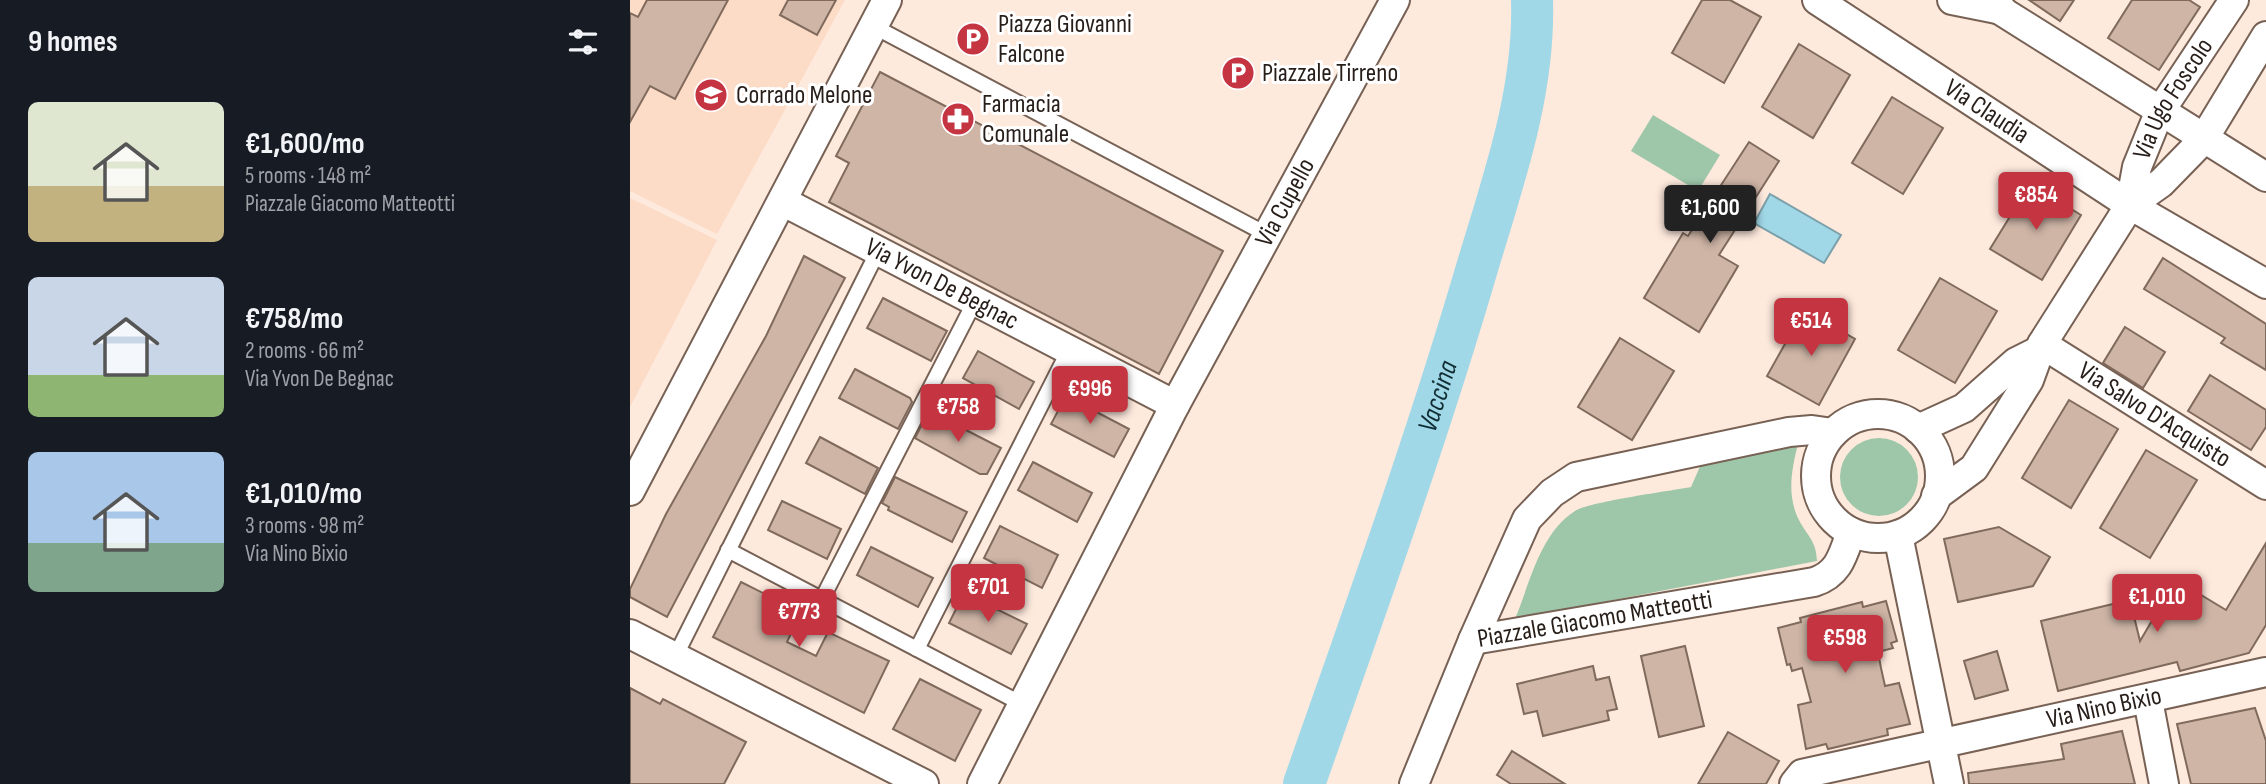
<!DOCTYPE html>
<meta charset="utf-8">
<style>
body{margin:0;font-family:"Sofia Sans Condensed",sans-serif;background:#20242c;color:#f1f3f6;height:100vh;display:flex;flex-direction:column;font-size:26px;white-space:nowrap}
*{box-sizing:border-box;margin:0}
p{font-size:23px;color:#9ea1a6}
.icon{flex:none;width:38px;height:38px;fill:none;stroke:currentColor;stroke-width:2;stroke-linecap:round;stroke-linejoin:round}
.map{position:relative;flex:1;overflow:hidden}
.side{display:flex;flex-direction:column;background:#171b24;width:630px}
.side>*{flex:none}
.price{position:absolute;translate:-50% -60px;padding:0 16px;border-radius:7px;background:#c53541;color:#fff;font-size:23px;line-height:46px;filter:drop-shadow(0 2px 4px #0008)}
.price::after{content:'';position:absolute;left:50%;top:42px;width:21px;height:16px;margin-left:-10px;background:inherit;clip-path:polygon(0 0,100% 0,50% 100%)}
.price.selected{background:#222;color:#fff}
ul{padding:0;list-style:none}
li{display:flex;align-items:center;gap:21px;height:175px;padding:0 28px}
li span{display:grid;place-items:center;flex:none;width:196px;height:140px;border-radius:10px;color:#555}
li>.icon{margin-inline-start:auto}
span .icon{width:84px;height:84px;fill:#fffc;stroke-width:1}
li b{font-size:30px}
h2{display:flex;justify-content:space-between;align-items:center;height:84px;padding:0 28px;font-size:30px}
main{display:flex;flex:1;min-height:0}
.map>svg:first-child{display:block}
</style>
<main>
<section class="side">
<h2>9 homes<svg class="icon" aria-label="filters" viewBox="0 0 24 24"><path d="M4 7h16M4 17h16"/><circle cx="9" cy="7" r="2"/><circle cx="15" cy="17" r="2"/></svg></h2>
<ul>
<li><span style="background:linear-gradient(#dfe7d0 60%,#c2b280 0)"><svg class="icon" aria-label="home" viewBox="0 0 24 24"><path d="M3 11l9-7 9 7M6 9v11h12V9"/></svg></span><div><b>€1,600/mo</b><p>5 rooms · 148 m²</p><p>Piazzale Giacomo Matteotti</p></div></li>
<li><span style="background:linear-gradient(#c9d6e8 70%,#8fb573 0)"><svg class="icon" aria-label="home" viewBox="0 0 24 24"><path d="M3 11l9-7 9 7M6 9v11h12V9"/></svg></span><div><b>€758/mo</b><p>2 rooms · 66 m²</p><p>Via Yvon De Begnac</p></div></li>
<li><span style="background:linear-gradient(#a9c7e8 65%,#7fa58c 0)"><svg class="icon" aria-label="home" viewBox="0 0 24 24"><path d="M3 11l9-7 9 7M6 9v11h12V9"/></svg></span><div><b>€1,010/mo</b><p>3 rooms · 98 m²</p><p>Via Nino Bixio</p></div></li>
</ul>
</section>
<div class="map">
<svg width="1636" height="784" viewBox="0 0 1636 784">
<rect width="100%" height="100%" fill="#fee9dd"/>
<!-- built -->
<g fill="#fcdbc7">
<path d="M0,0H215L87,234L0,191Z"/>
<path d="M0,198L87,240L0,407Z"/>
</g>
<!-- green -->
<g fill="#9ec7a9">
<path d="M1023,115L1090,155L1068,191L1001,151Z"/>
<circle cx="1249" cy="477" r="39"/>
<path d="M1168,444C1162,468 1157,492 1167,516C1176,536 1186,538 1187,561L885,619C900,583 910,533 945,511C958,502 1040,491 1061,487L1072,462Z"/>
</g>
<!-- water -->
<path fill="#a0d8e7" stroke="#7ca0a9" stroke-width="2" d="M1140,194L1211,235L1194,263L1124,223Z"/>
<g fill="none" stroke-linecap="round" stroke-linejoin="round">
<!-- river -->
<path stroke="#a0d8e7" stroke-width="42" id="s1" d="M674,784C734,613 796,442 847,268C873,181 905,92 902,0"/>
</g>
<!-- building -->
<g fill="#ceb5a6" stroke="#806a5c" stroke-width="2">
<path d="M17,0H98L45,99L20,86L0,122V13L8,17Z"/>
<path d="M158,0H206L187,35L150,15Z"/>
<path d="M1072,0H1100L1131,17L1094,83L1042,53Z"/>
<path d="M1399,0H1444L1430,21Z"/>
<path d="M1502,0H1559L1570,7L1529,70L1478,38Z"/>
<path d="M1169,44L1220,75L1183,138L1132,107Z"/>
<path d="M250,72L593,251L529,374L199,202L219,163L206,156Z"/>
<path d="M1262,97L1313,128L1273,194L1222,163Z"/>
<path d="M1119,142L1149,161L1089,255L1108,266L1069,332L1014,298L1053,233L1058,236Z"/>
<path d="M1400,184L1451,215L1412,280L1360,249Z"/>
<path d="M174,256L215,278L37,617L0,597V589L36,514L136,336Z"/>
<path d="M1533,258L1636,324V370L1591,343L1595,338L1514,289Z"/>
<path d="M1310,278L1367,311L1325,383L1268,350Z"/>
<path d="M253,298L317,331L301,361L237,328Z"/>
<path d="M1174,310L1225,339L1189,405L1137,376Z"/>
<path d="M1495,327L1535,352L1513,388L1473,363Z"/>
<path d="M990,338L1044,371L1002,440L948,407Z"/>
<path d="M348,351L404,382L389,409L333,378Z"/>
<path d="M225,369L280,398L282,402L268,429L209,398Z"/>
<path d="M1580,375L1636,410V427L1621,450L1558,411Z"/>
<path d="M436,396L499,429L484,457L421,424Z"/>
<path d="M1439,400L1488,429L1441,508L1392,478Z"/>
<path d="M299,411L371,448L357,474H350L285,438Z"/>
<path d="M190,437L248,468L235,494L176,463Z"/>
<path d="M1516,450L1567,480L1520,558L1470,528Z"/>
<path d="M403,462L462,493L447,522L388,490Z"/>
<path d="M265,477L337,512L322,542L258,510L259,507L252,503Z"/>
<path d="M152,501L211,529L197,559L138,530Z"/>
<path d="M370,526L428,555L412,588L354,558Z"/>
<path d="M1369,527L1420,557L1403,586L1328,602L1314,539Z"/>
<path d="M1636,543V625L1619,653L1550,671L1547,662L1428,691L1411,621L1500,600L1510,641L1546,580L1596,610Z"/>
<path d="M241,547L303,578L288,607L227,575Z"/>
<path d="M111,582L171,612L157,642L186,656L198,632L259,661L234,713L83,637Z"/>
<path d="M334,593L397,624L381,654L319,623Z"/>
<path d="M1256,601L1267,641L1261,643L1263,648L1248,652L1251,668L1255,686L1269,683L1280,724L1257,729L1258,735L1198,749L1196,744L1176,749L1168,705L1181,702L1172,668L1162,671L1160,664L1157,665L1148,628L1171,622L1170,618L1232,602L1233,607Z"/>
<path d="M1055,646L1074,726L1029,737L1011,656Z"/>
<path d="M1367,651L1378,690L1345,699L1334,661Z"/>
<path d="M963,666L966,680L979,677L987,709L977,711L979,720L913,736L907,711L894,714L887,684Z"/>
<path d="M290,679L351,710L325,761L263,729Z"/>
<path d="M0,688L30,704L33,699L116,742L94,784H0Z"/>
<path d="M1625,708L1636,741V784H1561L1547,724Z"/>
<path d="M1492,731L1505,784H1339L1338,773L1434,759L1431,744Z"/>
<path d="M1098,732L1149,761L1136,784H1068Z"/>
<path d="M882,751L935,784H881L867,775Z"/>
</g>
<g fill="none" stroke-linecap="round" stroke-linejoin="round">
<defs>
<g id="lane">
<path d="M243,26L638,235"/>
<path d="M98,550L392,704"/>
<path d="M192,599L345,301"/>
<path d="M287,649L439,350"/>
<path d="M45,657L248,251"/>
</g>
<g id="street">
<path id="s2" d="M1187,0L1500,205L1636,284"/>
<path d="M1322,0L1372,10"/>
<path d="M1354,0L1636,177"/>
<path id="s3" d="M154,202L545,405"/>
<path id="s4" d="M1500,205L1507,167L1529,113L1604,0"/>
<path id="s5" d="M1412,344L1636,485"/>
<circle cx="1248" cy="476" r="62"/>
<path d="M1288,429L1334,408L1386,362L1408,351"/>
<path id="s6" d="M1203,433L1182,430L1159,432L946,477L922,493L897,519L843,640L1184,582C1209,574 1213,555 1221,532"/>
<path d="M0,491L257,0"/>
<path d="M1306,496L1344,468L1399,380L1412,344L1500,205L1531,183L1573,140L1636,36"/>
<path d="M1268,535L1319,784"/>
<path d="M0,634L294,784"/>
<path d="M1518,700L1534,784"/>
<path id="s7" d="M352,784L545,405L765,0"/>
<path d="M784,784L843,640"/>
<path id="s8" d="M1164,784L1172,774L1636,672"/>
</g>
</defs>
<!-- lane casing -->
<use href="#lane" stroke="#776154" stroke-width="18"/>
<!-- street casing -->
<use href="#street" stroke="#776154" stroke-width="32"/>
<!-- lane -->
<use href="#lane" stroke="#fff" stroke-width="14"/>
<!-- street -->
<use href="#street" stroke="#fff" stroke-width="28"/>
</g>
<!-- icons -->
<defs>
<symbol id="parking-disc" viewBox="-11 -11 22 22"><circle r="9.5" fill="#c53541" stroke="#fff"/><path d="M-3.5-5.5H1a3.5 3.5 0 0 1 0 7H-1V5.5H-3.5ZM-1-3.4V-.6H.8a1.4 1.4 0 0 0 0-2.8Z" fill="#fff"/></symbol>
<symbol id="university-disc" viewBox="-11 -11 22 22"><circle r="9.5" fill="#c53541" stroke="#fff"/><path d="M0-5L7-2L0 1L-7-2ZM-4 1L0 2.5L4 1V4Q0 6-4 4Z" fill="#fff"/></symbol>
<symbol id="pharmacy-disc" viewBox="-11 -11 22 22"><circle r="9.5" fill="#c53541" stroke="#fff"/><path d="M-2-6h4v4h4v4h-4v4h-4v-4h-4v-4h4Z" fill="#fff"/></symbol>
</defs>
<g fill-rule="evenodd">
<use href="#parking-disc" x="324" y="20" width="38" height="38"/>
<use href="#parking-disc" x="589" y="54" width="38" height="38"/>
<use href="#university-disc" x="62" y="76" width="38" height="38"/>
<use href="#pharmacy-disc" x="309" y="100" width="38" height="38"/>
</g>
<g text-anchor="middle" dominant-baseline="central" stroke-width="6" stroke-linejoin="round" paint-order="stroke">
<!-- poi labels -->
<g font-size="26" fill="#271e19" stroke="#fff" text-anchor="start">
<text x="368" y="24">Piazza Giovanni<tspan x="368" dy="30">Falcone</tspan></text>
<text x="632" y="73">Piazzale Tirreno</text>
<text x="106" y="95">Corrado Melone</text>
<text x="352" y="104">Farmacia<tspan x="352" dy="30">Comunale</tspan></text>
</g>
<!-- street labels -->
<g font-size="26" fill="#271e19" stroke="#fff">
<text stroke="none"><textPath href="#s4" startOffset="116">Via Ugo Foscolo</textPath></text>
<text stroke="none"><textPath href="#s2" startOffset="203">Via Claudia</textPath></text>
<text stroke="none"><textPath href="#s7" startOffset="656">Via Cupello</textPath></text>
<text stroke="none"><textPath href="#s3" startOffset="178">Via Yvon De Begnac</textPath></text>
<text stroke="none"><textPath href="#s5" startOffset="133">Via Salvo D'Acquisto</textPath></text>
<text stroke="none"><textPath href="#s6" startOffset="583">Piazzale Giacomo Matteotti</textPath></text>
<text stroke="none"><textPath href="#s8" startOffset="322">Via Nino Bixio</textPath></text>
</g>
<!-- water labels -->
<g font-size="28" font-style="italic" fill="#122e35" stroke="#fff">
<text stroke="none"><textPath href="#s1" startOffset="410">Vaccina</textPath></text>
</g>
</g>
</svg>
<b class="price" style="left:1406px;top:232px">€854</b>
<b class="price selected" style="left:1080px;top:245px">€1,600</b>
<b class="price" style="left:1181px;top:358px">€514</b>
<b class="price" style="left:460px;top:426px">€996</b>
<b class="price" style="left:328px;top:444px">€758</b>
<b class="price" style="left:358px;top:624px">€701</b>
<b class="price" style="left:1527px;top:634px">€1,010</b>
<b class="price" style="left:169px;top:649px">€773</b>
<b class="price" style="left:1215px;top:675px">€598</b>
</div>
</main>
